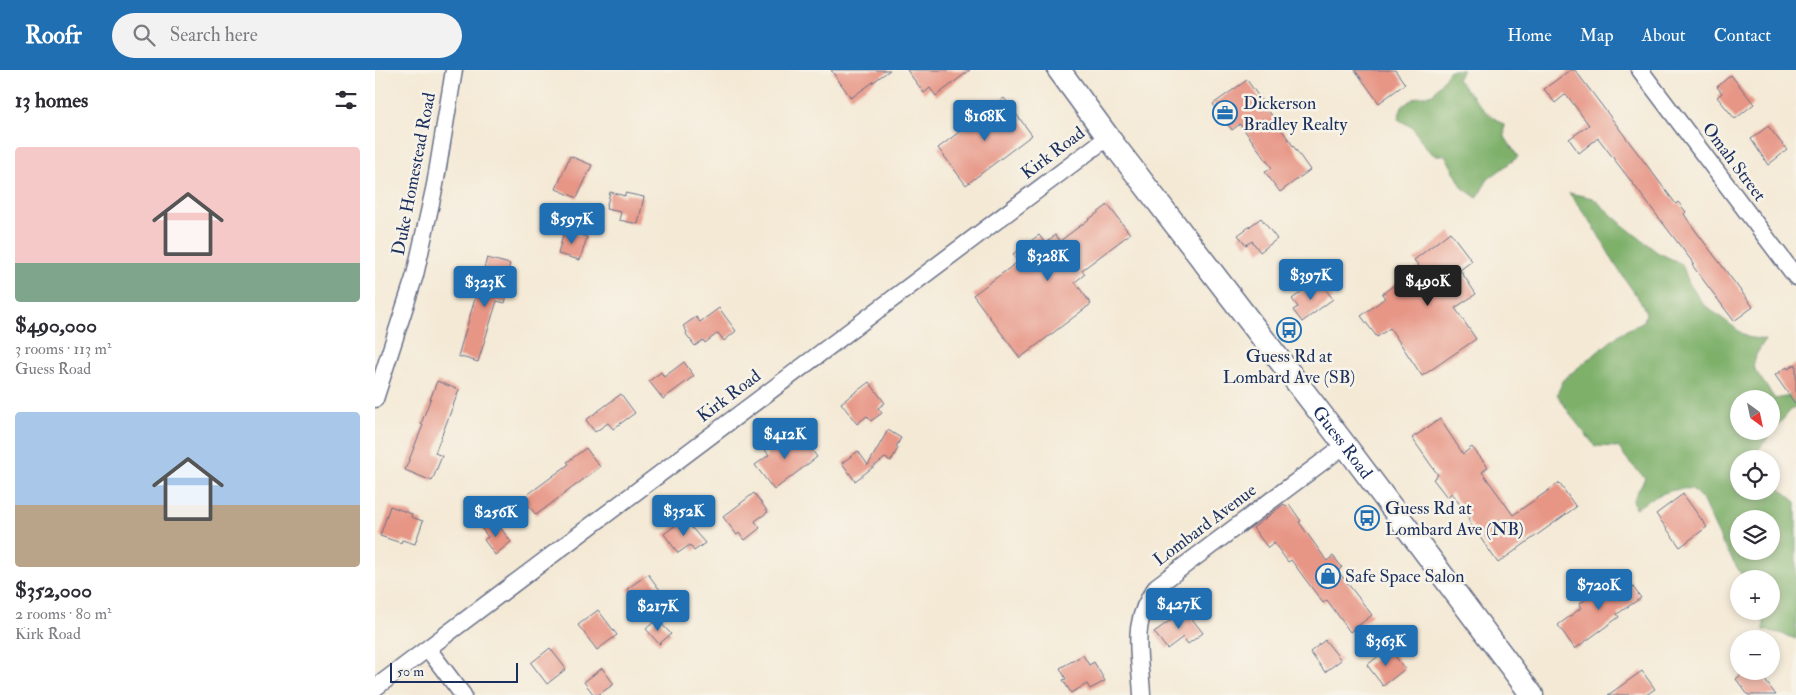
<!DOCTYPE html>
<meta charset="utf-8">
<style>
body{margin:0;font-family:"IM FELL Double Pica",serif;background:#f2f2f3;color:#2b2b33;height:100vh;display:flex;flex-direction:column;font-size:19px;white-space:nowrap}
*{box-sizing:border-box;margin:0}
p{font-size:16px;color:#7c7c81}
.icon{flex:none;width:28px;height:28px;fill:none;stroke:currentColor;stroke-width:2;stroke-linecap:round;stroke-linejoin:round}
.map{position:relative;flex:1;overflow:hidden}
.panel{display:flex;flex-direction:column;background:#fff;width:375px}
.panel>*{flex:none}
.needle{width:32px;rotate:147deg}
.fabs{position:absolute;left:1355px;top:320px;display:grid;gap:10px}
.fabs a{display:grid;place-items:center;width:50px;height:50px;border-radius:50%;background:#fff;box-shadow:0 2px 8px #0003;font-size:25px}
.scale{position:absolute;left:15px;bottom:12px;width:128px;box-sizing:border-box;padding-left:5px;border:2px solid #1b2f5e;border-top:0;font-size:14px;line-height:18px;white-space:nowrap;color:#1b2f5e;-webkit-text-stroke:4px #f7f3e8;paint-order:stroke}
.price{position:absolute;translate:-50% -42px;padding:0 11px;border-radius:5px;background:#1f6fb2;color:#fff;font-size:16px;line-height:32px;filter:drop-shadow(0 1px 2px #0008)}
.price::after{content:'';position:absolute;left:50%;top:30px;width:15px;height:11px;margin-left:-8px;background:inherit;clip-path:polygon(0 0,100% 0,50% 100%)}
.price.selected{background:#222;color:#fff}
ul{padding:0;list-style:none}
li{display:grid;align-content:center;gap:10px;height:265px;padding:0 15px}
li span{display:grid;place-items:center;height:155px;border-radius:5px;color:#555}
li>.icon{margin-inline-start:auto}
span .icon{width:90px;height:90px;fill:#fffc;stroke-width:1}
li b{font-size:21px}
h2{display:flex;justify-content:space-between;align-items:center;height:60px;padding:0 15px;font-size:21px}
header{display:flex;align-items:center;gap:30px;box-sizing:border-box;height:70px;padding:0 25px;background:#1f6fb2;color:#fff}
header strong{font-size:24px}
nav{display:flex;gap:28px;margin-inline-start:auto;font-size:18px}
.search{width:350px;height:45px;background:#f2f2f3;display:flex;align-items:center;gap:12px;box-sizing:border-box;padding:0 18px;border-radius:28px;color:#7c7c81;font-size:19px}
main{display:flex;flex:1;min-height:0}
.map>svg:first-child{display:block}
</style>
<header>
<strong>Roofr</strong>
<div class="search"><svg class="icon" aria-label="search" viewBox="0 0 24 24"><circle cx="10" cy="10" r="6"/><path d="M15 15l6 6"/></svg>Search here</div>
<nav><a>Home</a><a>Map</a><a>About</a><a>Contact</a></nav>
</header>
<main>
<section class="panel">
<h2>13 homes<svg class="icon" aria-label="filters" viewBox="0 0 24 24"><path d="M4 7h16M4 17h16"/><circle cx="9" cy="7" r="2"/><circle cx="15" cy="17" r="2"/></svg></h2>
<ul>
<li><span style="background:linear-gradient(#f6c9c9 75%,#7fa58c 0)"><svg class="icon" aria-label="home" viewBox="0 0 24 24"><path d="M3 11l9-7 9 7M6 9v11h12V9"/></svg></span><div><b>$490,000</b><p>3 rooms · 113 m²</p><p>Guess Road</p></div></li>
<li><span style="background:linear-gradient(#a9c7e8 60%,#b9a48a 0)"><svg class="icon" aria-label="home" viewBox="0 0 24 24"><path d="M3 11l9-7 9 7M6 9v11h12V9"/></svg></span><div><b>$352,000</b><p>2 rooms · 80 m²</p><p>Kirk Road</p></div></li>
</ul>
</section>
<div class="map">
<svg width="1421" height="625" viewBox="0 0 1421 625">
<rect width="100%" height="100%" fill="#f7f3e8"/>
<filter id="ink" filterUnits="userSpaceOnUse"><feTurbulence type="fractalNoise" baseFrequency=".02" numOctaves="2"/><feDisplacementMap in="SourceGraphic" scale="10" xChannelSelector="R" yChannelSelector="G"/><feConvolveMatrix kernelMatrix="1 2 1 2 8 2 1 2 1" color-interpolation-filters="sRGB"/></filter>
<filter id="wash" filterUnits="userSpaceOnUse"><feTurbulence type="fractalNoise" baseFrequency=".0096" numOctaves="4" result="noise"/><feDisplacementMap in="SourceGraphic" scale="20" xChannelSelector="R" yChannelSelector="G"/><feGaussianBlur stdDeviation="1.12" result="paint"/><feColorMatrix in="noise" values="0 0 0 0 0 0 0 0 0 0 0 0 0 0 0 0 0 1.4 0 .05"/><feComposite in="paint" operator="in"/></filter>
<g filter="url(#wash)">
<rect width="100%" height="100%" fill="#f4e9d5"/>
<!-- forest -->
<g fill="#7eb06a" stroke="#4c7064" fill-rule="evenodd">
<path d="M1075,0H1088L1082,9L1112,43L1129,55L1130,67L1143,87L1113,109L1102,128L1088,118L1070,85H1059L1051,78L1038,58L1023,49L1027,36L1042,27L1058,24Z"/>
<path d="M1194,123L1218,128L1248,155L1282,182L1307,194L1314,213L1327,233L1372,267L1390,270L1381,285L1378,297L1400,329L1414,326L1421,321V336L1414,342L1383,380L1385,389H1364V421H1396V411L1421,432V569L1404,563L1388,560L1390,544L1388,541H1396V509H1369L1347,472L1327,429L1317,419C1296,417 1278,427 1260,439L1258,430L1270,408L1255,393L1243,377L1220,376L1197,347L1182,324L1189,309L1246,263L1269,251L1271,243L1267,234L1241,196L1216,152ZM1364,329H1396V361H1364ZM1364,449H1396V481H1364Z"/>
</g>
<g id="blocks">
<!-- building -->
<g fill="#e79585">
<path d="M456,0H515L476,28Z"/>
<path d="M532,0H595L561,26L555,18L549,23Z"/>
<path d="M980,0H1020L1030,14L1004,33Z"/>
<path d="M1195,0H1200L1301,134L1303,132L1311,142L1309,144L1317,156L1378,237L1359,251L1317,195L1319,194L1300,169L1223,68L1204,83L1194,69L1214,55L1191,24L1180,33L1169,19Z"/>
<path d="M1356,5L1379,34L1360,49L1342,27L1347,23L1342,17Z"/>
<path d="M872,10L935,100L905,122L890,102L897,98L865,54L857,60L838,34Z"/>
<path d="M629,28L657,65L591,115L563,78Z"/>
<path d="M1393,56L1412,80L1393,95L1376,69Z"/>
<path d="M195,86L217,95L202,128L181,119Z"/>
<path d="M235,122L250,126V123L269,127L263,154L244,150L246,142L231,139Z"/>
<path d="M733,135L755,164L707,200L710,204L700,212L716,234L645,288L598,225L644,191L638,184L664,165L670,173L680,165L685,171Z"/>
<path d="M886,148L902,169L885,182L877,171L871,175L863,165Z"/>
<path d="M189,161L212,167L205,190L183,184Z"/>
<path d="M1075,162L1097,191L1085,200L1101,224L1080,238L1101,269L1047,306L1015,258L1002,267L986,246L1010,228L1007,224L1044,196L1039,190Z"/>
<path d="M112,188L135,194L131,208L136,210L130,233L122,231L103,292L83,286Z"/>
<path d="M943,210L958,229L927,252L918,240L923,237L917,229Z"/>
<path d="M344,238L361,261L349,271L343,263L330,273L328,270L320,276L311,264L312,262L308,256L321,247L325,252Z"/>
<path d="M309,292L319,306L288,329L274,311L286,302L289,307Z"/>
<path d="M1421,294V335L1400,305L1412,297L1413,299Z"/>
<path d="M62,311L84,320L60,383L67,386L57,411L30,400L48,355L46,354Z"/>
<path d="M494,312L510,333L503,338L507,343L496,351L492,346L482,354L466,333Z"/>
<path d="M246,324L260,343L238,359L233,353L220,362L211,350Z"/>
<path d="M1065,349L1088,384L1097,377L1113,397L1107,402L1138,445L1184,413L1201,437L1123,493L1093,450L1095,449L1077,423L1072,427L1058,409L1063,405L1037,368Z"/>
<path d="M513,360L526,368L521,377L523,378L516,391L510,388L480,411L467,393L483,381L493,395Z"/>
<path d="M424,363L442,387L399,420L380,395L394,385L390,380L406,368L409,374Z"/>
<path d="M211,378L225,397L161,445L148,428L194,394L192,392Z"/>
<path d="M379,423L393,442L380,451L385,458L370,470L364,463L362,465L348,447Z"/>
<path d="M1308,424L1332,457L1305,477L1281,444Z"/>
<path d="M909,434L911,437L914,434L926,451L924,452L952,491L958,486L967,497L963,501L997,545L975,562L952,530L948,533L916,490L913,492L899,473L893,478L878,458Z"/>
<path d="M15,436L37,444L36,447L48,451L40,474L27,470L26,473L5,466Z"/>
<path d="M309,449L330,473L319,481L315,475L303,483L289,464Z"/>
<path d="M120,450L136,472L120,485L109,470L113,467L107,459Z"/>
<path d="M1248,503L1266,528L1242,544L1244,547L1200,579L1183,555L1206,538L1204,534Z"/>
<path d="M273,504L288,524L268,539L252,519Z"/>
<path d="M223,540L242,565L222,580L203,555Z"/>
<path d="M810,540L828,563L813,574L808,567L792,579L779,562Z"/>
<path d="M282,549L296,564L284,574L271,559Z"/>
<path d="M950,570L966,590L950,602L935,582Z"/>
<path d="M175,578L191,599L172,614L156,593Z"/>
<path d="M1014,578L1030,599L1008,616L992,595Z"/>
<path d="M708,585L714,595L719,592L730,611L715,619L712,614L696,623L688,610L691,609L685,598Z"/>
<path d="M227,598L239,614L223,625H219L209,612Z"/>
<path d="M1267,601L1280,619L1271,625H1233Z"/>
<path d="M1371,601H1383L1401,625H1373L1361,609Z"/>
</g>
</g>
</g>
<g filter="url(#ink)">
<use href="#blocks" fill-opacity="0" stroke="#677088" stroke-width="1"/>
<g fill="none" stroke-linecap="round" stroke-linejoin="round">
<defs>
<g id="street">
<path d="M1265,0L1421,207"/>
<path d="M0,329L40,205L60,115L79,0"/>
<path d="M53,579L88,625"/>
<path d="M0,618L733,67"/>
<path d="M767,625C765,583 754,553 782,516L970,375"/>
</g>
<g id="secondary">
<path id="s1" d="M684,0L736,71L970,375L1157,625"/>
</g>
</defs>
<!-- street casing -->
<use href="#street" stroke="#677088" stroke-width="19"/>
<!-- secondary casing -->
<use href="#secondary" stroke="#677088" stroke-width="25"/>
<!-- street -->
<use href="#street" stroke="#fff" stroke-width="16"/>
<!-- secondary -->
<use href="#secondary" stroke="#fff" stroke-width="22"/>
</g>
</g>
<!-- icons -->
<defs>
<symbol id="office-ring" viewBox="-11 -11 22 22"><circle r="9.5" fill="#f7f3e8" stroke="#1f6fb2" stroke-width="1.5"/><path d="M-6-3h4V-5.5h4V-3h4V5H-6ZM-1-4.5V-3h2v-1.5ZM-6 0V1H6V0Z" fill="#1f6fb2"/></symbol>
<symbol id="bus-ring" viewBox="-11 -11 22 22"><circle r="9.5" fill="#f7f3e8" stroke="#1f6fb2" stroke-width="1.5"/><path d="M-5-6H5V4H4V6H2V4H-2V6H-4V4H-5ZM-3.5-4V0h7V-4ZM-3.5 1.2v1.5H-2V1.2ZM2 1.2v1.5H3.5V1.2Z" fill="#1f6fb2"/></symbol>
<symbol id="shop-ring" viewBox="-11 -11 22 22"><circle r="9.5" fill="#f7f3e8" stroke="#1f6fb2" stroke-width="1.5"/><path d="M-5-2.5h2.3a2.7 3.5 0 0 1 5.4 0H5L5.5 6h-11ZM-1.5-2.5h3a1.5 2.3 0 0 0-3 0Z" fill="#1f6fb2"/></symbol>
</defs>
<g fill-rule="evenodd">
<use href="#office-ring" x="836" y="29" width="28" height="28"/>
<use href="#bus-ring" x="900" y="246" width="28" height="28"/>
<use href="#bus-ring" x="978" y="434" width="28" height="28"/>
<use href="#shop-ring" x="939" y="492" width="28" height="28"/>
</g>
<g text-anchor="middle" dominant-baseline="central" stroke-width="5" stroke-linejoin="round" paint-order="stroke">
<!-- poi labels -->
<g font-size="18" fill="#1b2f5e" stroke="#f7f3e8" text-anchor="start">
<text x="868" y="33">Dickerson<tspan x="868" dy="21">Bradley Realty</tspan></text>
<text x="914" y="286" text-anchor="middle">Guess Rd at<tspan x="914" dy="21">Lombard Ave (SB)</tspan></text>
<text x="1010" y="438">Guess Rd at<tspan x="1010" dy="21">Lombard Ave (NB)</tspan></text>
<text x="970" y="506">Safe Space Salon</text>
</g>
<!-- street labels -->
<g font-size="18" fill="#1b2f5e" stroke="#f7f3e8">
<text transform="translate(678 83) rotate(-37)">Kirk Road</text>
<text transform="translate(1359 92) rotate(53)">Omah Street</text>
<text transform="translate(39 104) rotate(-79)">Duke Homestead Road</text>
<text transform="translate(354 326) rotate(-37)">Kirk Road</text>
<text stroke="none"><textPath href="#s1" startOffset="468">Guess Road</textPath></text>
<text transform="translate(830 455) rotate(-37)">Lombard Avenue</text>
</g>
</g>
</svg>
<div class="fabs">
<a><svg class="needle" viewBox="-14 -14 28 28"><path d="M0-13l5 13h-10z" fill="#e53935"/><path d="M0 13l5-13h-10z" fill="#7c7c81"/></svg></a>
<a><svg class="icon" aria-label="locate" viewBox="0 0 24 24"><circle cx="12" cy="12" r="6"/><path d="M12 2v4M12 18v4M2 12h4M18 12h4"/></svg></a>
<a><svg class="icon" aria-label="layers" viewBox="0 0 24 24"><path d="M12 4l9 5-9 5-9-5zM3 14l9 5 9-5"/></svg></a>
<a>+</a>
<a>−</a>
</div>
<div class="scale">50 m</div>
<b class="price" style="left:610px;top:72px">$168K</b>
<b class="price" style="left:197px;top:175px">$597K</b>
<b class="price" style="left:673px;top:212px">$328K</b>
<b class="price" style="left:936px;top:231px">$397K</b>
<b class="price selected" style="left:1053px;top:237px">$490K</b>
<b class="price" style="left:110px;top:238px">$323K</b>
<b class="price" style="left:410px;top:390px">$412K</b>
<b class="price" style="left:309px;top:467px">$352K</b>
<b class="price" style="left:121px;top:468px">$256K</b>
<b class="price" style="left:1224px;top:541px">$720K</b>
<b class="price" style="left:804px;top:560px">$427K</b>
<b class="price" style="left:283px;top:562px">$217K</b>
<b class="price" style="left:1011px;top:597px">$363K</b>
</div>
</main>
